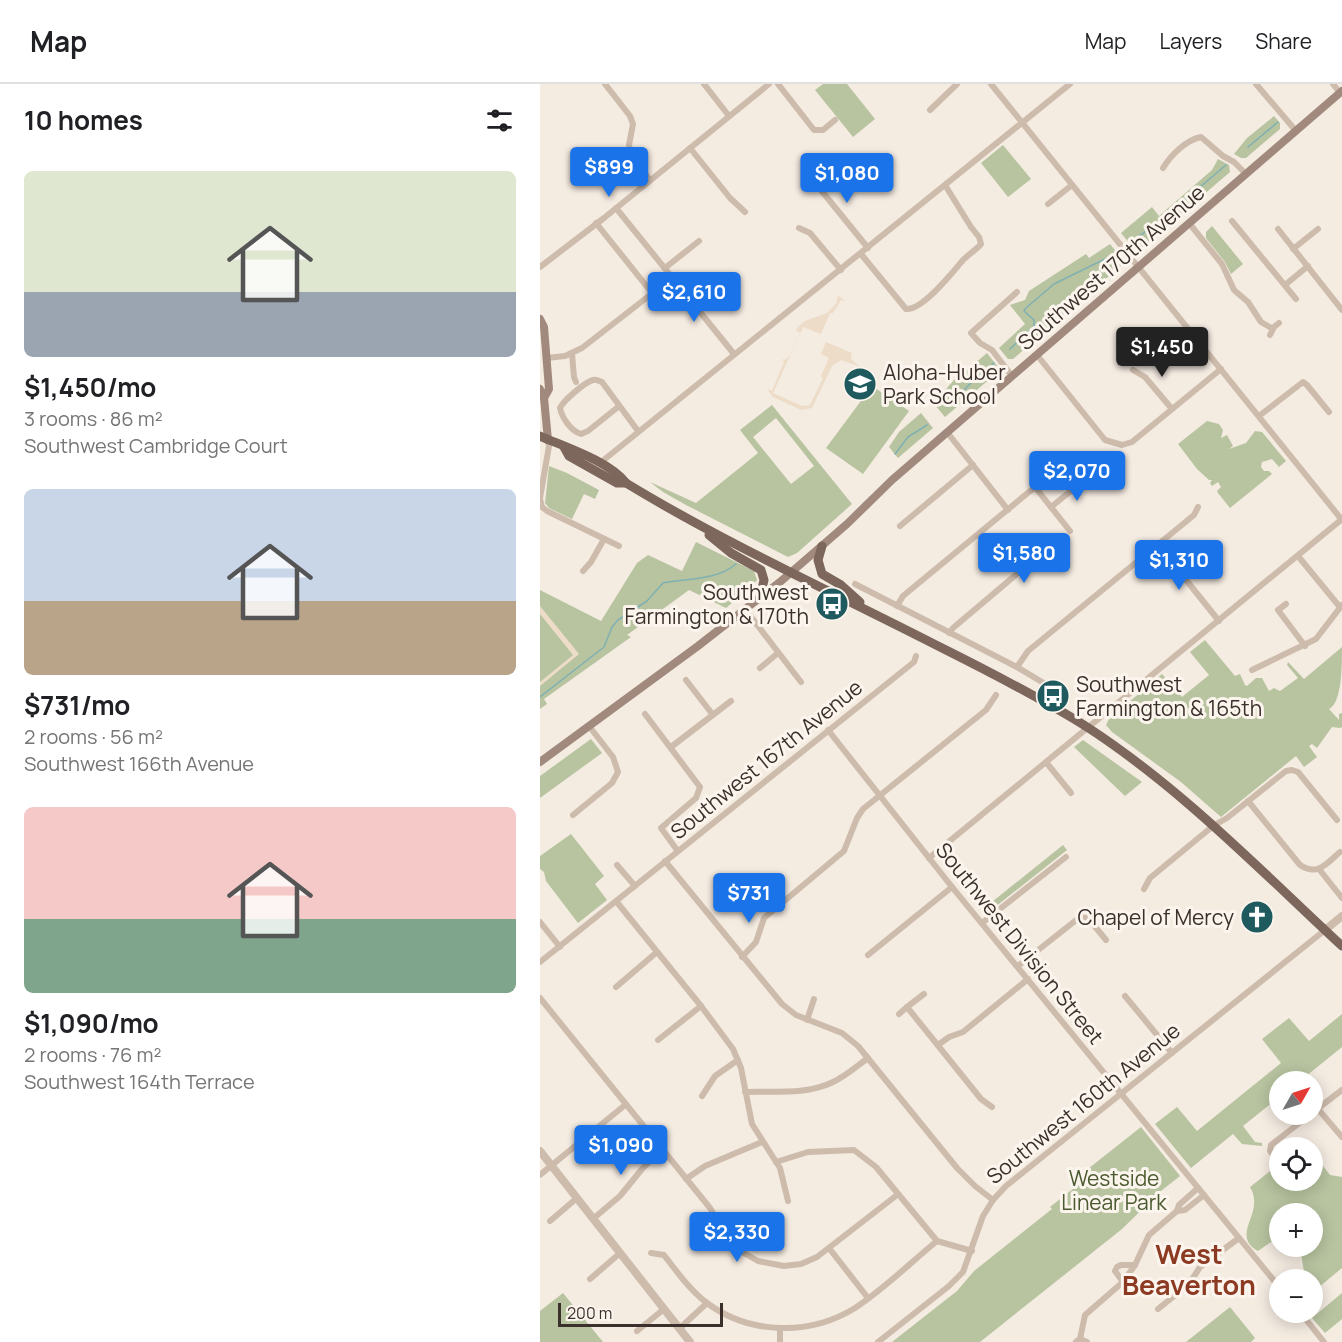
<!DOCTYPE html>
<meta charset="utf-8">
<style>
body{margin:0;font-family:Manrope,sans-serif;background:#f6f6f6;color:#202124;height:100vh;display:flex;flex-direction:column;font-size:22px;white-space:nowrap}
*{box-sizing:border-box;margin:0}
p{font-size:20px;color:#757577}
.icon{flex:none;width:33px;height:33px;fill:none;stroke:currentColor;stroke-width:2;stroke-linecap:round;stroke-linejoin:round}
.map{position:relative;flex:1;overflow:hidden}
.panel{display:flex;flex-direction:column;background:#fff;width:540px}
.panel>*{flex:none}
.needle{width:39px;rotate:51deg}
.fabs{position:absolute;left:729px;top:987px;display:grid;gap:12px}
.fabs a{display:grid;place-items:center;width:54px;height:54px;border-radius:50%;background:#fff;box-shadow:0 3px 15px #0003;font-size:30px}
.scale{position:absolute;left:18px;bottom:15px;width:165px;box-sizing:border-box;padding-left:6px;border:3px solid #3b302b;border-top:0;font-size:16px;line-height:21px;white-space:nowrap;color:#3b302b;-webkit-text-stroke:4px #fbf5ee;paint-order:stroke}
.price{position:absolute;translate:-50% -51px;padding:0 14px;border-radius:6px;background:#1a73e8;color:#fff;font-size:20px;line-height:39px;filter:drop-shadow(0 2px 3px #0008)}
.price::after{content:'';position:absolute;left:50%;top:36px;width:18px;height:14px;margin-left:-9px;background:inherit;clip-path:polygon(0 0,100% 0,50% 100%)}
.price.current{background:#222;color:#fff}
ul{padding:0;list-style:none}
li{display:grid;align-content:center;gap:12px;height:318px;padding:0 24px}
li span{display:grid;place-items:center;height:186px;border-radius:9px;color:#555}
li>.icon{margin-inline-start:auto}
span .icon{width:108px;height:108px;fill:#fffc;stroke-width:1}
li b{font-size:26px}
h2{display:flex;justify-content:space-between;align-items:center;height:72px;padding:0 24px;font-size:26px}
header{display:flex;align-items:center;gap:36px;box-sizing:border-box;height:84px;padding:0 30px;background:#fff;border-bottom:2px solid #e0e0e0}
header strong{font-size:28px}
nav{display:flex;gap:33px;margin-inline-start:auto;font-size:21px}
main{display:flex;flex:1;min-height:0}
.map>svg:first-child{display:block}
</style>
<header>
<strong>Map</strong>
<nav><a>Map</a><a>Layers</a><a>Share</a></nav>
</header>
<main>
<section class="panel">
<h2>10 homes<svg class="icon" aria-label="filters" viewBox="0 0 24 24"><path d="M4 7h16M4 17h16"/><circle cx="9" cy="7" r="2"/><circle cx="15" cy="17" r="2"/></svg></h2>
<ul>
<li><span style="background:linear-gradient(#dfe7d0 65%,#9aa5b1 0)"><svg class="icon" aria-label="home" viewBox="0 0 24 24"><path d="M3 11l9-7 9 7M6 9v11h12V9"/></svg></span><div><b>$1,450/mo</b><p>3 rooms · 86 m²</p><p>Southwest Cambridge Court</p></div></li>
<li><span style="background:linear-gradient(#c9d6e8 60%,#b9a48a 0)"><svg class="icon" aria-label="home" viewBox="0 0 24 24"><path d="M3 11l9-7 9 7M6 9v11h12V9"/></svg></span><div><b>$731/mo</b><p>2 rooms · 56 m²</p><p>Southwest 166th Avenue</p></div></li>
<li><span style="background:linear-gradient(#f6c9c9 60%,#7fa58c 0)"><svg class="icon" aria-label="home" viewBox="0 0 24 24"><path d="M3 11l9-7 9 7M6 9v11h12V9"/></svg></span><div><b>$1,090/mo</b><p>2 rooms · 76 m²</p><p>Southwest 164th Terrace</p></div></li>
</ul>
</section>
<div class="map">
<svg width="802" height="1258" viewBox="0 0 802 1258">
<rect width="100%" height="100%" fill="#f4ebe1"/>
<!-- green -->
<g fill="#b8c4a0" fill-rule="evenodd">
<path d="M283,0H307L335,35L313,53L275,6Z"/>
<path d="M734,32L740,39V45L706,74H701L694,70L707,54Z"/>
<path d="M463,61L491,95L468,113L441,79Z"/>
<path d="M678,75L689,81L690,88L598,167L595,166L581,149L612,123L619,132L672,86Z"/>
<path d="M672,142L703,180L691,190L685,178L666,154V148Z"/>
<path d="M570,160L583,176V180L473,275H468L459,264L485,240L470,221L485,216L489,207L546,170L549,174Z"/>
<path d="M447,269L458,283V288L405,333L395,321L396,317L419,290L421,291Z"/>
<path d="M332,302L369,327L323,390L286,364Z"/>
<path d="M232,321L312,420L257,469L248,473L146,421L123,408L110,398L156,419L218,369L200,346ZM236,334L274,382L251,400L213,353Z"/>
<path d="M381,329L393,344L358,374L349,363L359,348Z"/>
<path d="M667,337L679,340L683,346L681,354L687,351L693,362L689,365L706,359L715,347L722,348L746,377L739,383L732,375L722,378L721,383L724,387H729L732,390L690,424L678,409L677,407L681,403L678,398L672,402L670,399L672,396H669L657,385L638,360Z"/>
<path d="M9,382L27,389L59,406L55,415L44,410L32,435L9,424L5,419Z"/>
<path d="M156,458L214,487L217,496L213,501L186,524L149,506L87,551L91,553L4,615L7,620L0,625V506L61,537L97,479L108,471L142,487Z"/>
<path d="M665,556L695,592L700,590L705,601L707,602L716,594H722L729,607L734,604L740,607L758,594L747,581L748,578L764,595L802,563C802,582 802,619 789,625L799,636V630L802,629V643L800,644L792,643L777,664L772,660L769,662L777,673L764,683L756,672L681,733L641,698L572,648L566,641L569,635L622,590L642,613L669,591L650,568Z"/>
<path d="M51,655L62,669L0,714V692Z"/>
<path d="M543,656L602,698L585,712L534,663Z"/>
<path d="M31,750L64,792L55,800L67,816L38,839L6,797L4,788L0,785V772Z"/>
<path d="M523,761L527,766L450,827L446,828L442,826Z"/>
<path d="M802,930V963L760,997L740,998L739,1013L703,1042L715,1058L722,1059V1062L702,1060L693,1050L651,1084L615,1040L637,1023L657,1047L741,979L722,955L749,934L769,957Z"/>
<path d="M601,1043L640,1092L621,1107L582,1145L440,1258H352L417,1207L434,1187L512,1125L510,1123L543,1097L539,1092Z"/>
<path d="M773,1069L790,1091L802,1093V1184L773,1208L772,1196L756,1195L764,1188L760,1163L772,1162V1130H740L739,1156L731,1158L718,1167C689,1150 726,1130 710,1103L739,1080L740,1096H772Z"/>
<path d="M23,1209L63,1258H0V1227Z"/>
<path d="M802,1209V1235L785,1249L772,1234Z"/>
<path d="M690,1223L715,1254L711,1258H646Z"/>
</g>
<!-- plaza -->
<g fill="#ecdcc8">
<path d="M298,212L306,217L301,216L293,229H290L281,250L263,243L233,309L262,322L270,321L283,294L281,292L289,274L281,270L286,258L312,269L311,275L321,284L322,295L318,282L301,276L292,282L272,324L261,326L233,313L227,305L232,307L244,278L242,275L245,276L249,273L260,249L256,246L258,243L265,237L287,229L296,220Z"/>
<path d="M0,522L39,570L0,602V598L33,571L0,530Z"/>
</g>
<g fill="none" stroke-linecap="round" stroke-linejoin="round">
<!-- stream -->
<g stroke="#7fb0b2" stroke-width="1.5">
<path d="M708,63L738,38"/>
<path d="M588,160L620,137L686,81"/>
<path d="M470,265L494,242V236L484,227L486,224L514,200L577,169"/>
<path d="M407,323L434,296L454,279"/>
<path d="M355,370L368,353L387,341"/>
<path d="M0,613L64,563L72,543L78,536L107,517L123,499C147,494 176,497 196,480"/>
</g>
<!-- minor -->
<g stroke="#cdbbac" stroke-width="6">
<path d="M65,0L90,32L93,40L89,61L91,71L110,96"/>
<path d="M164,0L189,32"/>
<path d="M238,0L274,46H283L295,36"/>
<path d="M451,0L802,436"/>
<path d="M716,0L756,47"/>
<path d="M793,0L800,9"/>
<path d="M390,26L417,0"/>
<path d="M150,64L190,114L205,128"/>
<path d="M623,84C631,71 646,56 661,53L683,72L694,78L706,90"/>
<path d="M268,90L328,164"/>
<path d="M508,120L532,101"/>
<path d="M76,124L194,270"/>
<path d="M692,137L756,215"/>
<path d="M56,139L112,209"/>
<path d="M649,139L682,180L694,206L708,218L721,238L733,245"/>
<path d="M259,144L270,149L301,186"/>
<path d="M738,145L802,226"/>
<path d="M753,165L778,145"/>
<path d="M321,170L366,225C382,227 413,188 423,176C429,170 436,166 441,160L439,153L431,143L405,101"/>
<path d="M0,183L64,134L229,0"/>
<path d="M125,184L159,157"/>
<path d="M745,201L768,182"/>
<path d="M156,223L184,201"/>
<path d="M730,251L734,243L739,239"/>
<path d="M32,270L34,293L36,298"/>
<path d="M497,271L565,356L582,361L592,358L681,285"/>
<path d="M7,274L25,272L42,264L132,194"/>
<path d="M593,286L605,293L632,325"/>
<path d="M472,292L452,266L440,259L431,249L477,208"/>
<path d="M78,323L48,347L41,350C31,347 22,334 20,324C23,317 45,298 53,296C57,295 58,297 62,298L98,347"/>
<path d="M719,332L763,298L767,301L789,328"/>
<path d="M407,348L468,426"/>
<path d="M60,379L530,0"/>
<path d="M0,414L9,362L8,356"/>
<path d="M0,415L2,423L7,427L79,462"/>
<path d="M511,423L547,394"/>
<path d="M360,442L433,381"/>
<path d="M618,461L679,537"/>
<path d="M758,472L799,522"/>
<path d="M43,487L51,478L64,455"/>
<path d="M315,500L477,583L517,607"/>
<path d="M746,520L738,526L765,562"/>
<path d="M357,522L363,512L495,403L530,447"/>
<path d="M205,525L261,598"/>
<path d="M409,549L413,544L504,467"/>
<path d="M477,583L488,567L654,431L658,423"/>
<path d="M220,584L238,569"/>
<path d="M712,586L776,555L802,521"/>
<path d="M146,596L173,631"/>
<path d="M105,630L160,703L156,714L121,744L137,766"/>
<path d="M288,646L412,803L740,1204"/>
<path d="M131,663L191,617"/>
<path d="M506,678L531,709"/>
<path d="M708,717L760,781C778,793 787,779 800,768"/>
<path d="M33,731L72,699L78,688L73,673L49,642"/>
<path d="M389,774L802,435"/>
<path d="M125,777L242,920L256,931L302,949L318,962L417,1084L435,1102L453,1116"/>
<path d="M77,781L95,802"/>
<path d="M779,785L802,814"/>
<path d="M604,805L610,794L673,742L687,734L746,687L752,686L758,688L797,736"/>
<path d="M76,817L161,922L193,965L201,984L212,1040L240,1084L248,1117"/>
<path d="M0,838L20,863"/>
<path d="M442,839L526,773"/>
<path d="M328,871L412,803"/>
<path d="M202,873L216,858L224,834L304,767L317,734L323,725L446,626L456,611"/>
<path d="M0,878L374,578L376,572"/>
<path d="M478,882L540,833L548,834L566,856"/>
<path d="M76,903L117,868"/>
<path d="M384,910L367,923L441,1015L452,1023"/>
<path d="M585,912L632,969"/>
<path d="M0,914L170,1124L189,1155L202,1168L218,1177L244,1182L261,1180L277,1173L357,1111"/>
<path d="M359,930L367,923"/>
<path d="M267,936L274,915"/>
<path d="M118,956L161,922"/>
<path d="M398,961L409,953L423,948L488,895"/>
<path d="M205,1008C234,1007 267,1011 293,998C306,992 317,982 328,974"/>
<path d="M162,1012L175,992L198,976"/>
<path d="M778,1025L802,1053"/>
<path d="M772,1029L802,1006"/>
<path d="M236,1078L268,1068L314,1066L336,1083L397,1157L432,1167"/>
<path d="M740,1078L730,1067L731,1061L771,1030"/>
<path d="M0,1091L85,1021"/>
<path d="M146,1095L165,1082L222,1058"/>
<path d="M658,1104L639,1121L637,1127L645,1126L664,1111"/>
<path d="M54,1134L80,1112L102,1085L122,1065"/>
<path d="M10,1137L37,1114"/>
<path d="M289,1164L328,1214"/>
<path d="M111,1169L124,1171C137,1188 150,1206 167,1219C210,1251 270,1252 315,1224C344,1205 370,1179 397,1157"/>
<path d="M50,1195L79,1170"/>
<path d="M583,1198L575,1187L577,1183L581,1181H595"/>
<path d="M618,1225L649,1200L660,1183L699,1154"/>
<path d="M760,1228L784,1258"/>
<path d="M140,1244L167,1219"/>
<path d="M97,1247L124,1225"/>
<path d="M540,1255L545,1231L583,1198L595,1181L609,1151L637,1127"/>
<path d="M240,1258V1245"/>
<path d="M338,1258L409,1202L423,1188L443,1132L453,1116L466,1102L785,846"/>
<path d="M536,1258L540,1255L547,1258"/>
</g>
<!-- tertiary -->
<g stroke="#cdbbac" stroke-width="8">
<path d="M785,846L802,832"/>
<path d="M0,1067L150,1258"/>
</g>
<!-- secondary -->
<g stroke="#a18a7d" stroke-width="8">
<path d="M0,235L4,243L9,305L4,314"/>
<path d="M0,305L4,314L8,356"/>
<path d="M0,678L158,562L240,498L307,440L352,396L802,7"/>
</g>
<!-- primary -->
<g stroke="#7d675c" stroke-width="9">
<path d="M0,352C25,363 69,377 86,399C188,461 297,510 404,565C452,589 501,614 547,643C641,704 720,786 802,862"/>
<path d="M24,363L29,372L77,399H86"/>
<path d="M169,451L191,469L221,486L224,496L220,514"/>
<path d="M282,462L278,476L282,490L301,501L320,518"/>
</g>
</g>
<!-- icons -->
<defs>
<symbol id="school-disc" viewBox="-11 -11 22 22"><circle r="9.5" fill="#1f5a5e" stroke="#fbf5ee"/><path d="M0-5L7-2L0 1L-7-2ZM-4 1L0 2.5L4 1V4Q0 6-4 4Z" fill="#fff"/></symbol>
<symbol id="bus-disc" viewBox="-11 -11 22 22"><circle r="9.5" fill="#1f5a5e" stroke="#fbf5ee"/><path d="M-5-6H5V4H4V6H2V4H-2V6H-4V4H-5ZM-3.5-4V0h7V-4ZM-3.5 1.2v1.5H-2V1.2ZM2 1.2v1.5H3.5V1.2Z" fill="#fff"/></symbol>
<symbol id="church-disc" viewBox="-11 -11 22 22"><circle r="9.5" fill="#1f5a5e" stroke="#fbf5ee"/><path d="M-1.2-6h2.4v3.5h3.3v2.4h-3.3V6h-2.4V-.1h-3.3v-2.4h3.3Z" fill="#fff"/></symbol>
</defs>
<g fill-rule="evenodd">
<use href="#school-disc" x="301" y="281" width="38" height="38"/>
<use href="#bus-disc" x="273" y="501" width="38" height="38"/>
<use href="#bus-disc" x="494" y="593" width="38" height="38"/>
<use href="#church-disc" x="698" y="814" width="38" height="38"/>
</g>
<g text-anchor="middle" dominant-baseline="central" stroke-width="6" stroke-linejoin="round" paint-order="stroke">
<!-- street labels -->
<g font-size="21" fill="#3b302b" stroke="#fbf5ee">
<text transform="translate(571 183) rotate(-41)">Southwest 170th Avenue</text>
<text transform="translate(226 675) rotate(-39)">Southwest 167th Avenue</text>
<text transform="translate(480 859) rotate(51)">Southwest Division Street</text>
<text transform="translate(543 1019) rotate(-39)">Southwest 160th Avenue</text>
</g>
<!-- poi labels -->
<g font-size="21" fill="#3b302b" stroke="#fbf5ee" text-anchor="start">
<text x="343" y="288">Aloha-Huber<tspan x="343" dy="24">Park School</tspan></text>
<text x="269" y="508" text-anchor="end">Southwest<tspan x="269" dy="24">Farmington &amp; 170th</tspan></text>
<text x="536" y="600">Southwest<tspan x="536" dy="24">Farmington &amp; 165th</tspan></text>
<text x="694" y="833" text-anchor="end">Chapel of Mercy</text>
</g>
<!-- park labels -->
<g font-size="21" fill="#4a5a2e" stroke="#fbf5ee">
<text x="574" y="1094">Westside<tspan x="574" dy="24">Linear Park</tspan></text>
</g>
<!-- district labels -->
<g font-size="27" font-weight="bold" fill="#8c3b22" stroke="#fbf5ee">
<text x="649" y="1169">West<tspan x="649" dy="31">Beaverton</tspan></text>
</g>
</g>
</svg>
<div class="fabs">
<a><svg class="needle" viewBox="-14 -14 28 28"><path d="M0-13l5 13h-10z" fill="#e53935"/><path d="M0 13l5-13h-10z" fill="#757577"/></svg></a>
<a><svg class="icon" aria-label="locate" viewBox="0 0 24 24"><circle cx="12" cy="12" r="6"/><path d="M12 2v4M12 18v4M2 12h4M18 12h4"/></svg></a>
<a>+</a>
<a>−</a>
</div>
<div class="scale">200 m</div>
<b class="price" style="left:69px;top:114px">$899</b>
<b class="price" style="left:307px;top:120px">$1,080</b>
<b class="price" style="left:154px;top:239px">$2,610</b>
<b class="price current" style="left:622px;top:294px">$1,450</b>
<b class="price" style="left:537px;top:418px">$2,070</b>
<b class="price" style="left:484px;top:500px">$1,580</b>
<b class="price" style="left:639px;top:507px">$1,310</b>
<b class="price" style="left:209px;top:840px">$731</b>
<b class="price" style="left:81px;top:1092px">$1,090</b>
<b class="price" style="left:197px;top:1179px">$2,330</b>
</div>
</main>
